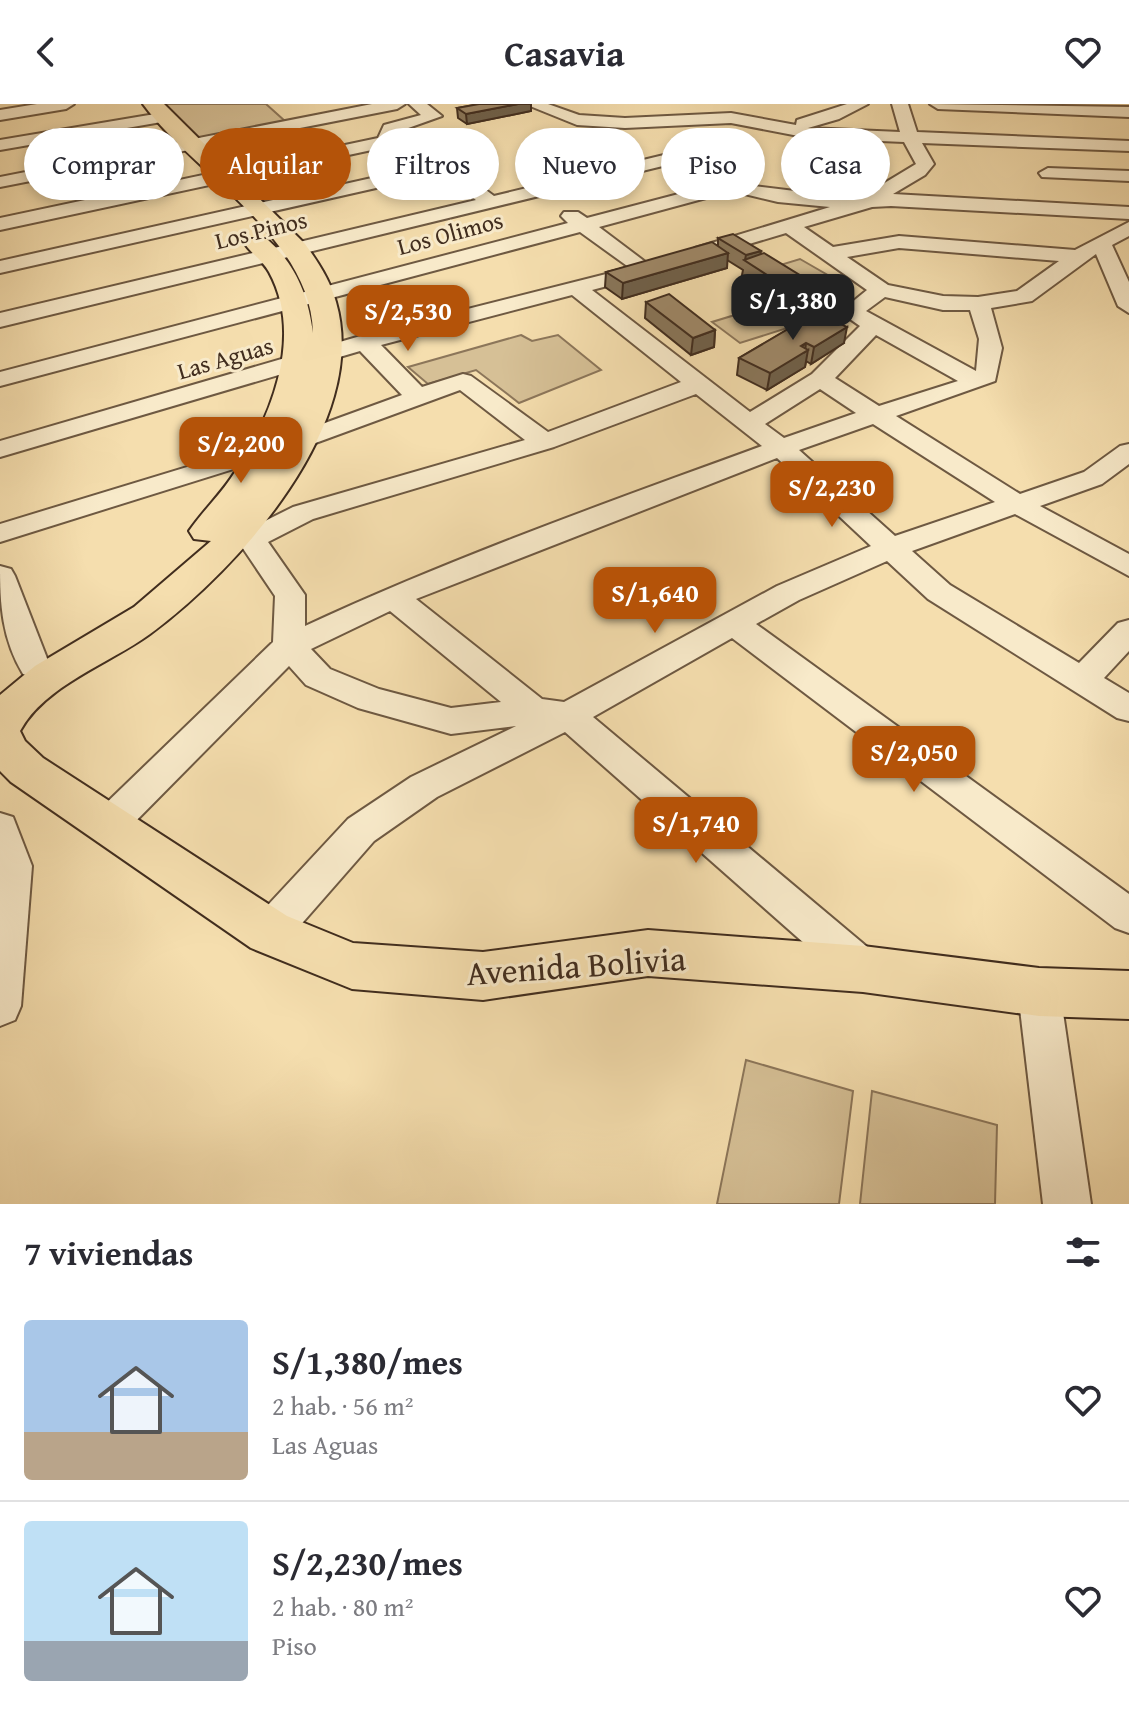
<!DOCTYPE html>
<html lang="es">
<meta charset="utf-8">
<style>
body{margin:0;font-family:"Gentium Book Plus",serif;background:#f2f2f3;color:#2b2b33;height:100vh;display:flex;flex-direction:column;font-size:30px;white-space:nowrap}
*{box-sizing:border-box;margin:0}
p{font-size:26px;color:#7c7c81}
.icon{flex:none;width:44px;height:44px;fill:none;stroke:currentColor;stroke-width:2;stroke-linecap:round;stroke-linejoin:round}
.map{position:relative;height:1100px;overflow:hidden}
.panel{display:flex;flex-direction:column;background:#fff;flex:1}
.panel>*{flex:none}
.banner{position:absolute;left:24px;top:24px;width:1082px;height:72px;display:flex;gap:16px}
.price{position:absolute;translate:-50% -68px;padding:0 18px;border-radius:16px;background:#b45309;color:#fff;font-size:26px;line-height:52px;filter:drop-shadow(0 2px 4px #0008)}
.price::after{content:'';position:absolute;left:50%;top:48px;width:24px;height:18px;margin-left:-12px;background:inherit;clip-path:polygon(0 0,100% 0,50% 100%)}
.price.active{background:#222;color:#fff}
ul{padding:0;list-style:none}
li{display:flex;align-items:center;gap:24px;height:200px;padding:0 24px}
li+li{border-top:2px solid #e1e1e2}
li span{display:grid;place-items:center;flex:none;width:224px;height:160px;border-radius:8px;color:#555}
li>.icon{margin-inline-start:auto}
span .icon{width:96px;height:96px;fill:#fffc;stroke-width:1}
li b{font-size:34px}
h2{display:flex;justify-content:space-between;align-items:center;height:96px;padding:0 24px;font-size:34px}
.chip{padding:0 28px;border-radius:36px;background:#fff;box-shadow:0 4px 12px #0003;font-size:28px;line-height:72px}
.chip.active{background:#b45309;color:#fff}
header{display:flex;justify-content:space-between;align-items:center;height:104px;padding:0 24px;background:#fff;font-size:36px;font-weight:700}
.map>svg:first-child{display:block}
</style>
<header><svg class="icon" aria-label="back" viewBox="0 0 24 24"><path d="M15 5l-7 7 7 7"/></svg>Casavia<svg class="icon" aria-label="heart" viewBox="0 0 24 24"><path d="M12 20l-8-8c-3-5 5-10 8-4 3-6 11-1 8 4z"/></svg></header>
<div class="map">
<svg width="1129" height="1100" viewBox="0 0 1129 1100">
<rect width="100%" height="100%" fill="#f5deae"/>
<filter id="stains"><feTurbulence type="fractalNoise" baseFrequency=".0025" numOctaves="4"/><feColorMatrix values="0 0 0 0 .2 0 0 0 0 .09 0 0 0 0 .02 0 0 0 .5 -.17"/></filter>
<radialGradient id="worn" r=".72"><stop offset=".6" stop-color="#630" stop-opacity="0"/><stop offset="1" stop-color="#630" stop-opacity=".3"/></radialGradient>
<!-- green -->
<g fill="#d6c096" stroke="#8c765a" stroke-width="2">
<path d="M163,0H266L286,18L199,35Z"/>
<path d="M800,155L845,181L811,192L767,165Z"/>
<path d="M771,200L800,220L740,239L712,218Z"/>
<path d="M521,231L532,237L558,231L601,266L519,299L476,266L428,280L408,263Z"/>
<path d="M746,956L853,987L839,1100H717Z"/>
<path d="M872,987L997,1021L995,1100H860Z"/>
</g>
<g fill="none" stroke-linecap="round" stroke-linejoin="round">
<defs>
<g id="minor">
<path d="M37,0H74L66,5L0,16V6Z"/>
<path d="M372,0H405L397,5L0,83V73Z"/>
<path d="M409,0H427L442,12L397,28L394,37L459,66L494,92L668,50L688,33L697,38L684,53L754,82L836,92H863L916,60L904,38L809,34L731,19L625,24L577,21L525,0H548L579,11L625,14L731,9L796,21L797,16L847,0H868L839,15L808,24L900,28L892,0H908L917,28L1129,37V47L922,39L934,60L925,71L893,90L1129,103V115L891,102L872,103L804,123L833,143L899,132L1075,146L1129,118V132L1112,141L1129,178V209L1118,202L1096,150L1032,197L991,204L1002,244L995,277L896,312L1020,390L1084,368L1120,342L1129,340V360L1102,380L1040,402L1129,450V472L1015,410L912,447L950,481L1079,559L1118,519L1129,516V547L1104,574L1129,589V617L1117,614L928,495L887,457L799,496L756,520L1129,790V829L1115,824L732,534L593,613L878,852L884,865L878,878L863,884L848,878L565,628L437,693L374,737L283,841L269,846L255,841L249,828L255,815L348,715L411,673L516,622L451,630L358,604L306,581L289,562L123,730L110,734L97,730L92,719L97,708L273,538L275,492L242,443L228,440L224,434L228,428L247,426L293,403L525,336L460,286L310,341L0,438V420L292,331L402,291L360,247L0,353V337L357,233L630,164L580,128L0,282V268L568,119L561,112L564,108H578L587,114L713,81L671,60L0,223V209L476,96L438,70L0,169V157L421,63L381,44L0,126V114L378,34L384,21L421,11ZM732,87L778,98L830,103L695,144L692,148L695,152H709L786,129L867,186L840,208L860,222L812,270L750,308L592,186L653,170L656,166L599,123ZM899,144L1059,157L1017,187L978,193L943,192L888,181L847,153ZM572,191L681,278L548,328L471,272L463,270L422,283L381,241ZM885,193L943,206H970L979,235L976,267L866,207ZM876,231L958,277L879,302L835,274ZM820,285L856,309L784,334L765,320ZM696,290L762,342C608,398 454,453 305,522V491L268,438L313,415L554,343ZM873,320L995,398L895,432L799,346ZM777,354L871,442L777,482L564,598L542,595L416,495ZM390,507L501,598L451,604L379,585L330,565L311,545Z"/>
<path d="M930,0L1129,3V13L938,5Z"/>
<path d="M167,8L173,10V16L0,46V36Z"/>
<path d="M1048,64L1129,67V77L1042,73L1039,69Z"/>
<path d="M0,462L11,465L15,472L50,562L45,570L34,574L23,570C2,535 0,501 0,462Z"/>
<path d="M0,709L13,713L32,762L21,902L15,916L0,922Z"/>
<path d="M1039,869L1054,874L1060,888L1091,1100H1043L1018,888L1024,874Z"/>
</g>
<path id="major" d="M143,0H164L305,140C318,158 330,176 336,198C371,319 238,465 150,530C109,560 45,581 20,627L25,637L43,654L287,812L353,839L483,848L648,826L863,842L1039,864L1129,867V915L1039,912L863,888L648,872L483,896L352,885L251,844L11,678L0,667V591L35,562L134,503L211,437L194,435L189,427C202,408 218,393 231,374C270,317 305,234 269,168C263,157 252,150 245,140L249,135H267C296,161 308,191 313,229C311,133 195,71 143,0Z"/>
</defs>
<!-- minor casing -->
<use href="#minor" stroke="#6e5942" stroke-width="4"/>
<!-- major casing -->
<use href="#major" stroke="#412d1e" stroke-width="4"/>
<!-- minor -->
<use href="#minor" fill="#f8eaca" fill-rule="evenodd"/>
<!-- major -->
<use href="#major" fill="#f5deae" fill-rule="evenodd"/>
</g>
<!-- wall -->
<g fill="#89765a" stroke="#412d1e" stroke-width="2">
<path d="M480,0H531V7L467,20L458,14L457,4Z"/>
<path d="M718,134L760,150L823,190L838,197L835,214L831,215L844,239L811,260L806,257L805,263L767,286L737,271L739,254L811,212L809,211L810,206L799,210L742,171L743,166L727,156V164L622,195L605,183L606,168L718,141Z"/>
<path d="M646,198L715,226L714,243L691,251L645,214Z"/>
</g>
<!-- shaded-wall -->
<g fill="#6f604a" stroke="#412d1e" stroke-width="2">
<path d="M518,0H531V7L467,20L466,10Z"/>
<path d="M761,147L759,162L745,156L746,151Z"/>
<path d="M728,149L727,164L622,195L623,179Z"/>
<path d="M824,186L821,200L812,194L810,206L799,210L801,193Z"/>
<path d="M838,197L835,214L822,218L825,202Z"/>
<path d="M847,223L844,239L811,260L814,243Z"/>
<path d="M715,226L714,243L691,251L693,234Z"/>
<path d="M806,239L805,248L808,246L805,263L767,286L770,269Z"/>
</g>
<!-- building -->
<g fill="#9f8969" stroke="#412d1e" stroke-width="2">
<path d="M479,0H518L466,10L457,4Z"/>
<path d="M733,130L761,147L746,151L718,134Z"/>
<path d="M712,138L728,149L623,179L606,168Z"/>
<path d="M764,149L824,186L801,193L744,156Z"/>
<path d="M669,190L715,226L693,234L646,198Z"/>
<path d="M825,190L838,197L825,202L812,194Z"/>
<path d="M817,208L847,223L814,243L806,239L801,242L808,246L770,269L739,254Z"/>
</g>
<g text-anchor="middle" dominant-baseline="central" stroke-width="6" stroke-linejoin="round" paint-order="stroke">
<!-- far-street labels -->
<g font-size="24" fill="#412d1e" stroke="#f8eaca">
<text transform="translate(261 126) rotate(-14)">Los Pinos</text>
<text transform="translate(450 129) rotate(-15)">Los Olimos</text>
<text transform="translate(225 254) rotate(-16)">Las Aguas</text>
</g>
<!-- near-street labels -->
<g font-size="34" fill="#412d1e" stroke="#f8eaca">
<text transform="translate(576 861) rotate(-4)">Avenida Bolivia</text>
</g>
</g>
<rect width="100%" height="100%" filter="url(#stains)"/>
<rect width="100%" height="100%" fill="url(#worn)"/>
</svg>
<b class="price active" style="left:793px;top:238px">S/1,380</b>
<b class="price" style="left:408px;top:249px">S/2,530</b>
<b class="price" style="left:241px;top:381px">S/2,200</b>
<b class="price" style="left:832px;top:425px">S/2,230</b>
<b class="price" style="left:655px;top:531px">S/1,640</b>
<b class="price" style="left:914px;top:690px">S/2,050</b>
<b class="price" style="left:696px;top:761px">S/1,740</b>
<div class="banner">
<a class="chip">Comprar</a>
<a class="chip active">Alquilar</a>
<a class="chip">Filtros</a>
<a class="chip">Nuevo</a>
<a class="chip">Piso</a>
<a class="chip">Casa</a>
</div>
</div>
<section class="panel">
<h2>7 viviendas<svg class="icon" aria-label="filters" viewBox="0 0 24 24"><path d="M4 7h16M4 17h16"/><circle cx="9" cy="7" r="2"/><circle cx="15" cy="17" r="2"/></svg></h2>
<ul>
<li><span style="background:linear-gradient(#a9c7e8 70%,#b9a48a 0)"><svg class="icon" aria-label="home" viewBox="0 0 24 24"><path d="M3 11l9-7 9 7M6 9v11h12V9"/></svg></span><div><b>S/1,380/mes</b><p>2 hab. · 56 m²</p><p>Las Aguas</p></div><svg class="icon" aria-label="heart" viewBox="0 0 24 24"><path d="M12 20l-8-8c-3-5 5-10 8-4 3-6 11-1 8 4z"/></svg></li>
<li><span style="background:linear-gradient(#bfe0f5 75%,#9aa5b1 0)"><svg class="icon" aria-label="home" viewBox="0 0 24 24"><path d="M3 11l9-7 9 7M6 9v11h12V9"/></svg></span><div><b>S/2,230/mes</b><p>2 hab. · 80 m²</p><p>Piso</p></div><svg class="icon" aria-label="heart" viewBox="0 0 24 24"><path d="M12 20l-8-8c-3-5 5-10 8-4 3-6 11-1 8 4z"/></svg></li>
</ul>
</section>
